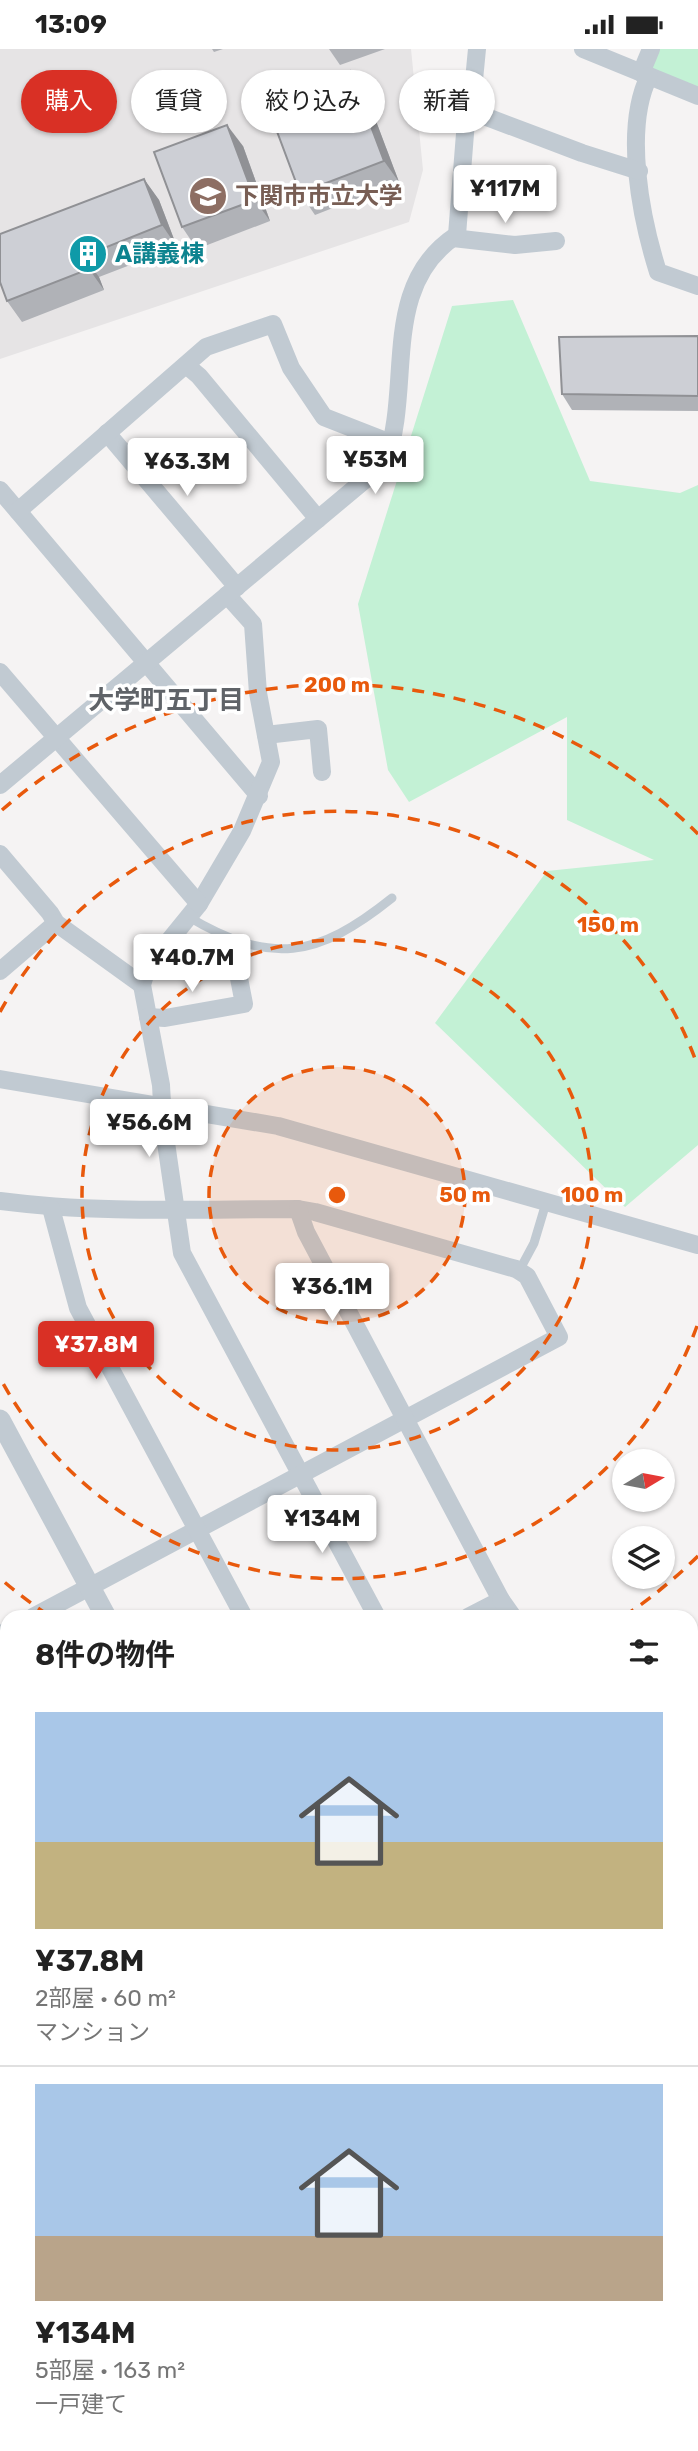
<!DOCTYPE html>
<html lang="ja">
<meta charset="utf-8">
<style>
body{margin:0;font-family:Rubik,"Noto Sans JP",sans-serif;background:#f6f6f6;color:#222;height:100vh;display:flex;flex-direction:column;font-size:26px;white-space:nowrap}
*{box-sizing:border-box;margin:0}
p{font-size:23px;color:#767676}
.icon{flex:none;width:38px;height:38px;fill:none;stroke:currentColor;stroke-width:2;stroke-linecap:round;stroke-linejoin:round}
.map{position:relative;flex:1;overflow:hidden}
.details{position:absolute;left:0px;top:1561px;width:698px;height:842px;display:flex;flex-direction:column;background:#fff;border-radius:21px 21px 0 0;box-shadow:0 2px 5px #0004}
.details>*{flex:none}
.hud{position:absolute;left:21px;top:21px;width:656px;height:63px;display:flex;gap:14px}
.needle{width:46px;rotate:80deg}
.tools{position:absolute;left:612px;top:1400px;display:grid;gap:14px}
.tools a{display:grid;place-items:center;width:63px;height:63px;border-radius:50%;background:#fff;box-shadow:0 2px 5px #0004;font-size:35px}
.price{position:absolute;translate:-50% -60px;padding:0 16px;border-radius:7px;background:#fff;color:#222;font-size:23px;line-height:46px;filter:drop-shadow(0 2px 4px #0008)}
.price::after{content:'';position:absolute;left:50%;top:42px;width:21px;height:16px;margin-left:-10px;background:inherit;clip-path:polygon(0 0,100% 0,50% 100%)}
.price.current{background:#d93025;color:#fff}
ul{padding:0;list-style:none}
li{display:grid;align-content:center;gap:14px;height:371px;padding:0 35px}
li+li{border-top:2px solid #e0e0e0}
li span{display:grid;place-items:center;height:217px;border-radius:0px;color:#555}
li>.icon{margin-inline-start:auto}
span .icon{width:126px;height:126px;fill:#fffc;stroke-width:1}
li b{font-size:30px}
h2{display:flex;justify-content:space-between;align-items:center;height:84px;padding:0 35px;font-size:30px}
.pill{padding:0 24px;border-radius:32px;background:#fff;box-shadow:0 2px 5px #0004;font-size:24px;line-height:63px}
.pill.current{background:#d93025;color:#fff}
.status{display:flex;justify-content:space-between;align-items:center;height:49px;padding:0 35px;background:#fff;direction:ltr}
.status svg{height:19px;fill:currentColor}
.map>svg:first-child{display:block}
</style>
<div class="status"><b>13:09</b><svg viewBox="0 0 49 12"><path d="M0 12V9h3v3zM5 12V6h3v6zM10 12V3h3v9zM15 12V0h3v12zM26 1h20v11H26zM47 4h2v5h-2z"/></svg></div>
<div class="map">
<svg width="698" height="2402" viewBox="0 0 698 2402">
<rect width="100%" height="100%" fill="#f5f3f3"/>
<!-- education -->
<path fill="#e6e4e5" d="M0,0H411L423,121L409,173L0,310Z"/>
<!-- green -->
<g fill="#c3f1d5">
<path d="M655,0H698V38L654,22L649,15Z"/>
<path d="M513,251L590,432L680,444L698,436V1096L625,1158L435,974L547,822L654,811L567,771V668L409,753L388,721L358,555L452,257Z"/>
<path d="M0,1648L7,1661V1810L0,1813Z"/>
<path d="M698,1998V2402H441L451,2396H691V2033Z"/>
</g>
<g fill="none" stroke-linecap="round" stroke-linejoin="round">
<!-- service -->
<g stroke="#c1cad2" stroke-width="9">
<path d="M187,867C271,917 317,909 392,849"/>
<path d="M519,1222L534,1194L546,1154"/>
</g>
<!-- minor -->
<g stroke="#c1cad2" stroke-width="18">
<path d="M583,0L698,47"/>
<path d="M641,24L651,0"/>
<path d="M649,27C623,80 641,169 658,223L698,237"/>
<path d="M471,62L582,104L639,122"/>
<path d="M453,189L515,196L556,192"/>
<path d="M186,316L199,327L318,470"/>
<path d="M107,384L237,538"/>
<path d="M0,441L259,747"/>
<path d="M18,462L206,298L273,275L291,319L324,368L393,395"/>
<path d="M227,546L253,575L258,644L271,713L242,782L199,855L147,919L142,936L161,1036L163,1073L182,1204L377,1568"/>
<path d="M0,623L199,855"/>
<path d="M266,686L318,680L322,723"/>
<path d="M0,736L385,414C414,339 378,237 457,186L466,72L471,62L477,0"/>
<path d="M0,805L50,864L56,874L142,936"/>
<path d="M0,922L56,874"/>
<path d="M148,968L165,969L244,955L238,924"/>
<path d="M0,1030L278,1077L698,1196"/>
<path d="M0,1152C98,1165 199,1160 298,1160L315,1163L516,1220L527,1227L559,1288L33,1568"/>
<path d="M51,1159L78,1259L244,1568"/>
<path d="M298,1160L306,1183L501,1551L468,1568"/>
<path d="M501,1551L513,1568"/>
<path d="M0,1586L7,1582"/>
<path d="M0,1626L7,1640"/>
<path d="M0,1902L7,1909"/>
<path d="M5,2019L7,2018"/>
<path d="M0,2120L7,2116"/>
<path d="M0,2169L7,2188"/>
</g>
<!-- tertiary -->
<g stroke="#c1cad2" stroke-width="21">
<path d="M0,1371L106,1568"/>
<path d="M691,1853L698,1820"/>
<path d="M0,2390L7,2388"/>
<path d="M312,2402L323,2396"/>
</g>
</g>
<!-- wall -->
<g fill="#b0b2b7">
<path d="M212,0H223L214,3Z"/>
<path d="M329,0H385L340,16Z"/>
<path d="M365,43L399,133L315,166L300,144Z"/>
<path d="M243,97L270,172L197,200L182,178Z"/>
<path d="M144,130L159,151L177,198L99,228L104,241L22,273L7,252Z"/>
<path d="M698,287V362L572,361L562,345Z"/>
<path d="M0,1821L7,1835V1843L0,1846Z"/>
</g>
<!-- shaded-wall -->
<g fill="#909195">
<path d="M350,22L365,43L399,133L384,112Z"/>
<path d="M227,76L243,97L270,172L255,151Z"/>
<path d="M144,130L159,151L177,198L162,176Z"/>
<path d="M84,207L99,228L104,241L89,220Z"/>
</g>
<!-- building -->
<g fill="#cdcfd5" stroke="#909195" stroke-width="2">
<path d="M350,22L384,112L300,144L266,53Z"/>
<path d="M227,76L255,151L182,178L154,103Z"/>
<path d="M144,130L162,176L84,207L89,220L7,252L0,233V185Z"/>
<path d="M698,287V347L562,345L559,288Z"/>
<path d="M0,1824L4,1833L0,1835Z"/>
</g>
<!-- distance rings -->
<circle cx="337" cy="1146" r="128" fill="#e8590c" fill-opacity=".12"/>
<g fill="none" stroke="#e8590c" stroke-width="3.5" stroke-dasharray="12 9">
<circle cx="337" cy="1146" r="128"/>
<circle cx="337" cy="1146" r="255"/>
<path d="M697 1277A383 383 0 0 1 0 1329M0 963A383 383 0 0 1 697 1015"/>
<path d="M698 1507A510 510 0 0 1 626 1566M48 1566A510 510 0 0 1 2 1531M2 761A510 510 0 0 1 698 785"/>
</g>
<!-- icons -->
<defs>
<symbol id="university-disc" viewBox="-11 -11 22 22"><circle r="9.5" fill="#8d6e63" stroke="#fff"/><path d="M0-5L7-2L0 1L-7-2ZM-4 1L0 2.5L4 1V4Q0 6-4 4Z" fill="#fff"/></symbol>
<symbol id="building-disc" viewBox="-11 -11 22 22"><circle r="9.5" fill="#0f9aa8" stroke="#fff"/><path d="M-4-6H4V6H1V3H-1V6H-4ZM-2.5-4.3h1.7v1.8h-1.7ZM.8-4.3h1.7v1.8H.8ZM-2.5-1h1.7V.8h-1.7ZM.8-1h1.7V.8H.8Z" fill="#fff"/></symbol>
</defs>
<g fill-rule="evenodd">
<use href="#university-disc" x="186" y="125" width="44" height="44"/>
<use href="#building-disc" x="66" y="183" width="44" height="44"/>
</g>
<g text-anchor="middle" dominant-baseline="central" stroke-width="7" stroke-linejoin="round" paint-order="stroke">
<!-- education labels -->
<g font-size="24" font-weight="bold" fill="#785e54" stroke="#fff" text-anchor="start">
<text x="235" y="147">下関市市立大学</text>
</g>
<!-- culture labels -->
<g font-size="24" font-weight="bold" fill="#0d838f" stroke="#fff" text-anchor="start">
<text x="115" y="205">A講義棟</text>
</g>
<!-- neighbourhood labels -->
<g font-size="26" font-weight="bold" fill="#5f6368" stroke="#fff">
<text x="166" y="651">大学町五丁目</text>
</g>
</g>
<circle cx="337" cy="1146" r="10" fill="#e8590c" stroke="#fff" stroke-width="3.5"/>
<g font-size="21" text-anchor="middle" font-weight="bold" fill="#e8590c" stroke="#fff" stroke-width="7" stroke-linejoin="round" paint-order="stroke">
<text x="337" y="643">200 m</text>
<text x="608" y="883">150 m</text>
<text x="465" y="1153">50 m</text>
<text x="592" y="1153">100 m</text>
</g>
</svg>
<div class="tools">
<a><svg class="needle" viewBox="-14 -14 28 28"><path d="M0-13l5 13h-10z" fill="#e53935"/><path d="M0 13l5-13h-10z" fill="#767676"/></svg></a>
<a><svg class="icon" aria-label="layers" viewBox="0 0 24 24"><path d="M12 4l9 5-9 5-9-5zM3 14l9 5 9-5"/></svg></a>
</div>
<b class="price" style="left:505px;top:176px">¥117M</b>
<b class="price" style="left:375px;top:447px">¥53M</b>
<b class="price" style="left:187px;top:449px">¥63.3M</b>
<b class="price" style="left:192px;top:945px">¥40.7M</b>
<b class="price" style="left:149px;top:1110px">¥56.6M</b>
<b class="price" style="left:332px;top:1274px">¥36.1M</b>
<b class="price current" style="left:96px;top:1332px">¥37.8M</b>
<b class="price" style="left:322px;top:1506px">¥134M</b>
<div class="hud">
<a class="pill current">購入</a>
<a class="pill">賃貸</a>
<a class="pill">絞り込み</a>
<a class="pill">新着</a>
</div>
<section class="details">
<h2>8件の物件<svg class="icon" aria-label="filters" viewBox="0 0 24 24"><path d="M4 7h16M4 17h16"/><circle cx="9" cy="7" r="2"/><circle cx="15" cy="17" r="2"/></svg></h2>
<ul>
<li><span style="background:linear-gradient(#a9c7e8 60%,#c2b280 0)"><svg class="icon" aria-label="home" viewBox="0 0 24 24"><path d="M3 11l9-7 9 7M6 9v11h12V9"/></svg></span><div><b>¥37.8M</b><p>2部屋 · 60 m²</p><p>マンション</p></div></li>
<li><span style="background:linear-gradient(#a9c7e8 70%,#b9a48a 0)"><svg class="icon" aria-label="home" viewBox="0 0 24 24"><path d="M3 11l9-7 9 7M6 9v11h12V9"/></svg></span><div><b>¥134M</b><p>5部屋 · 163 m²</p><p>一戸建て</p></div></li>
</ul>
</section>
</div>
